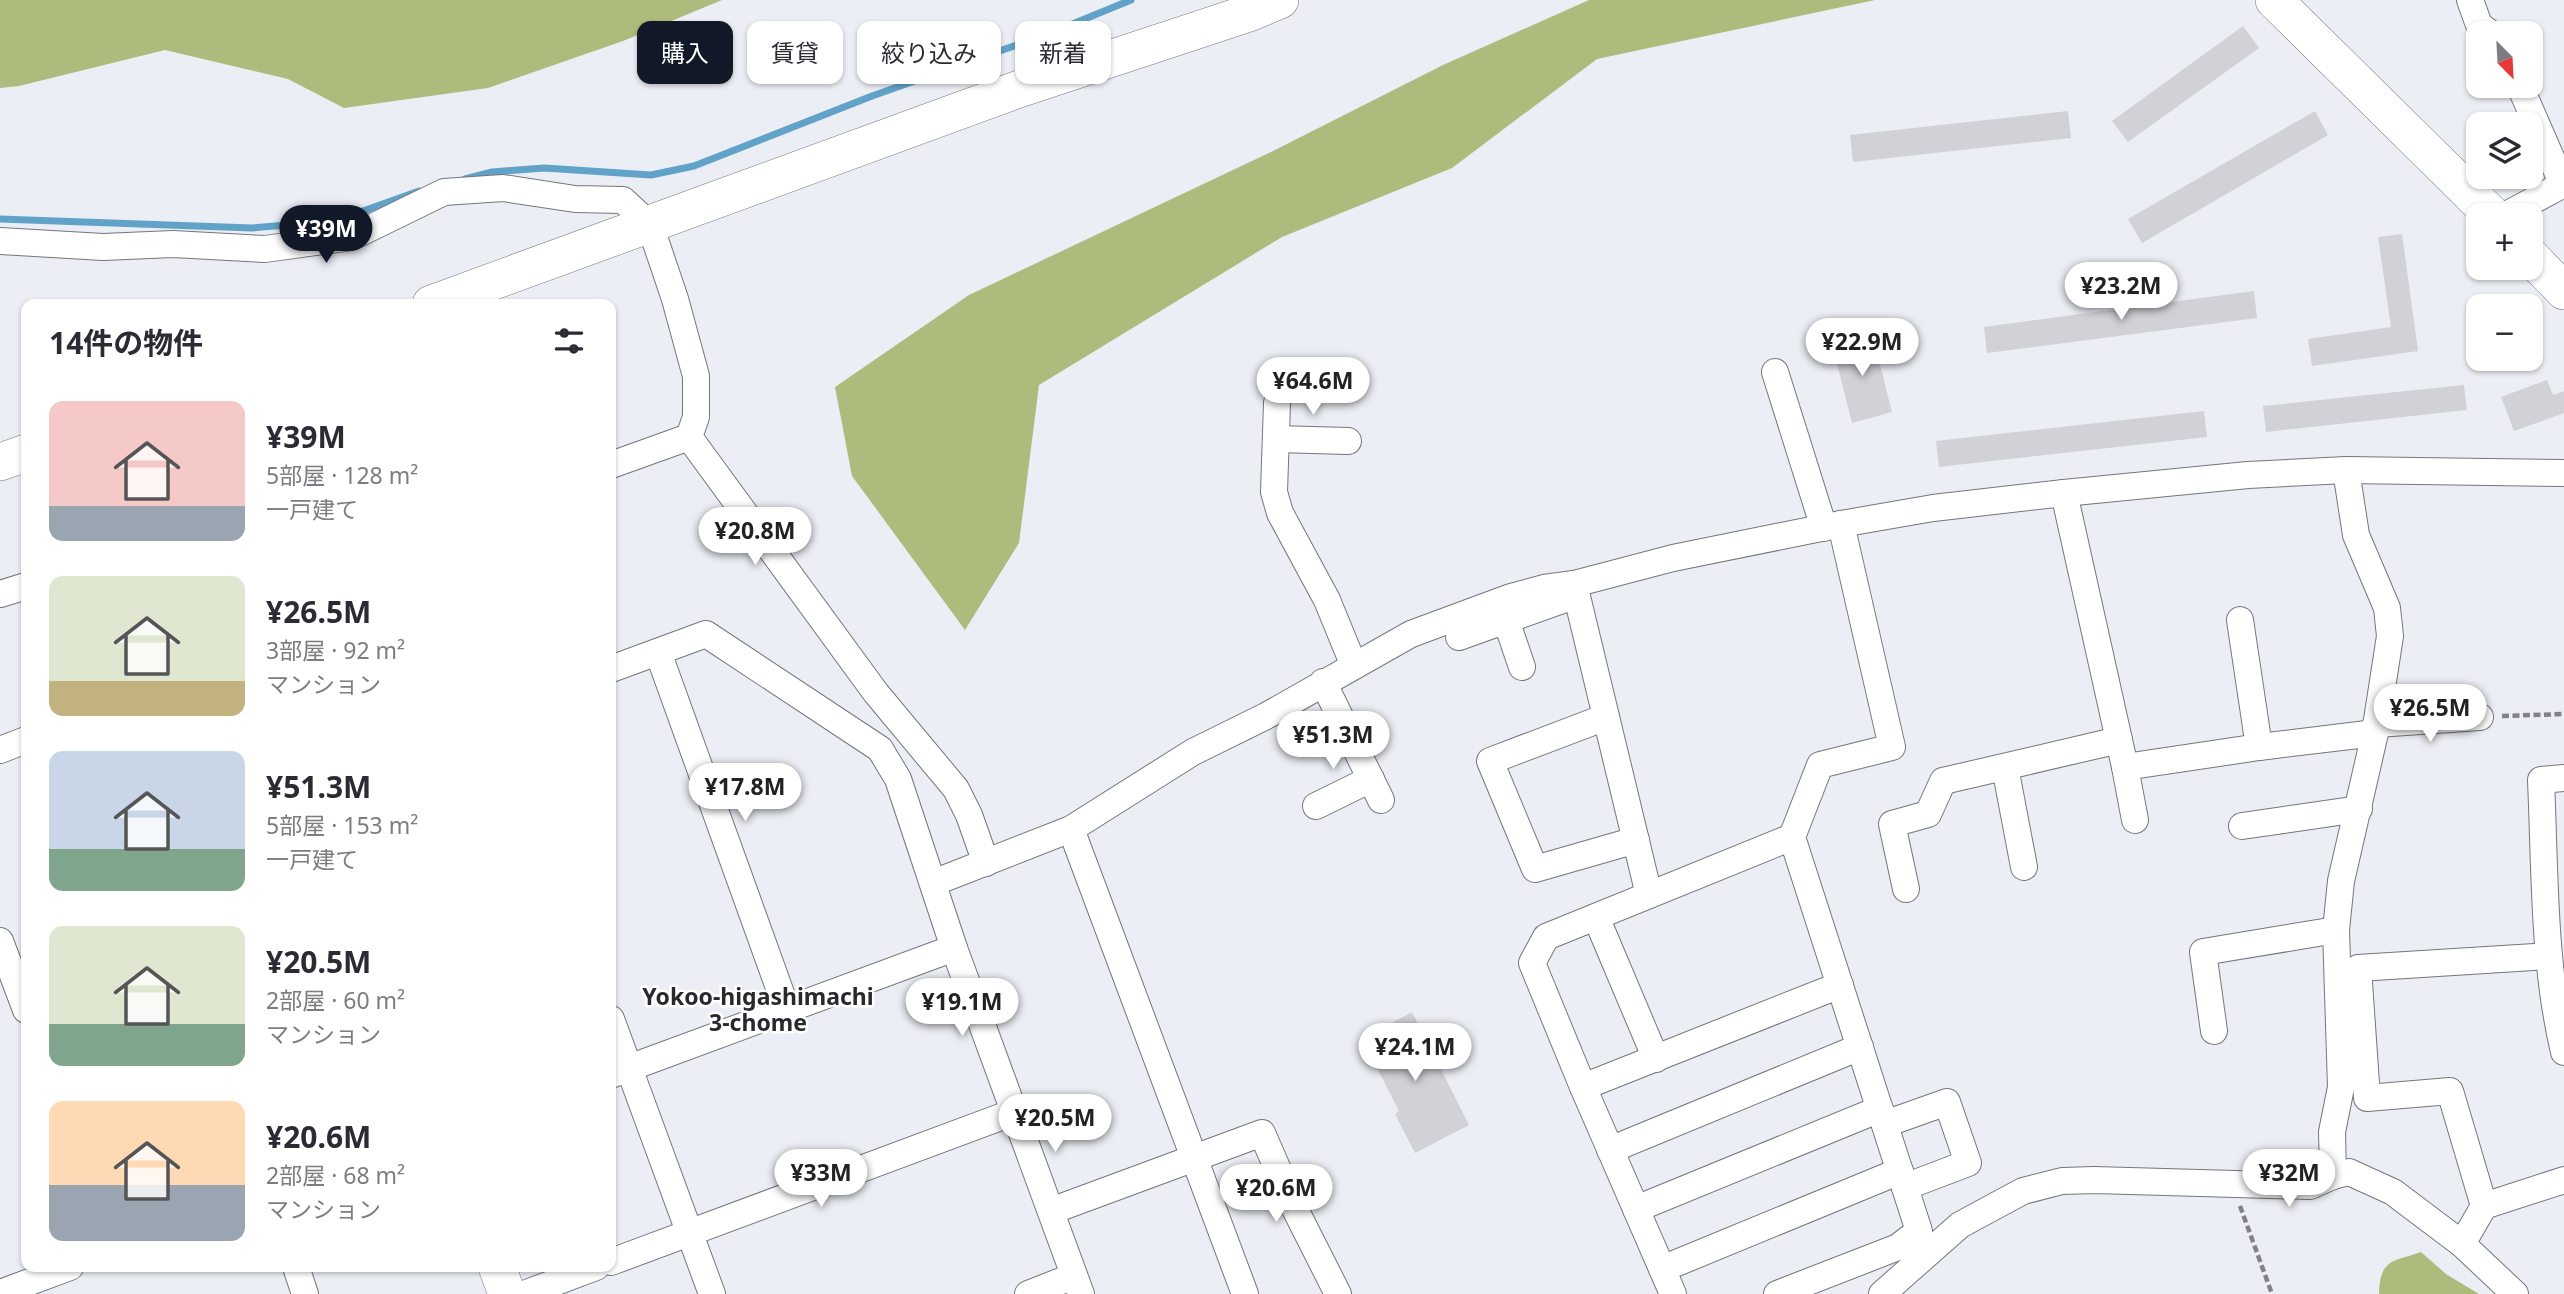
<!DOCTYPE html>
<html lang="ja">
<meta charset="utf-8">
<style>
body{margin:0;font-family:"Noto Sans","Noto Sans JP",sans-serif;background:#f2f2f3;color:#2b2b33;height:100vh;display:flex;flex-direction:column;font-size:26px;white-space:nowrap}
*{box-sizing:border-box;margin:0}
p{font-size:23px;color:#7c7c81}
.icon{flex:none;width:38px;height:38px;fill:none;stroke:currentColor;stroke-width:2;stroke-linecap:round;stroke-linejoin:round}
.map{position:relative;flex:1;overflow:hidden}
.drawer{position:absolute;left:21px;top:299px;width:595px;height:973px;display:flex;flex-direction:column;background:#fff;border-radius:14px;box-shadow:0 2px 5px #0004}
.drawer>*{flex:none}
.top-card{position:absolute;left:637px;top:21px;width:665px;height:63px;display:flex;gap:14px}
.needle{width:46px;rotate:156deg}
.buttons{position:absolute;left:2466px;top:21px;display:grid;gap:14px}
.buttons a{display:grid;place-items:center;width:77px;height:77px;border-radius:14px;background:#fff;box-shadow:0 2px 5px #0004;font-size:35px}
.price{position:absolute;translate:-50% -60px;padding:0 16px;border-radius:24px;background:#fff;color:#222;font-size:23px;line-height:46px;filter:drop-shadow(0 2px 4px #0008)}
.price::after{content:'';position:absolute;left:50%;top:42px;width:21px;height:16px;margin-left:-10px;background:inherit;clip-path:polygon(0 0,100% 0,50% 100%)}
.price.active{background:#111827;color:#fff}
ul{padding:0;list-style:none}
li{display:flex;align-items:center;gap:21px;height:175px;padding:0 28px}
li span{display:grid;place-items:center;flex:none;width:196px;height:140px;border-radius:14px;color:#555}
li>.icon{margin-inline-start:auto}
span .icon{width:84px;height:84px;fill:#fffc;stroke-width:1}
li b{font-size:30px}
h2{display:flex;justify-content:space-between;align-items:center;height:84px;padding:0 28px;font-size:30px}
.chip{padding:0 24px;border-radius:14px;background:#fff;box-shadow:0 2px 5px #0004;font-size:24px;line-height:63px}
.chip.active{background:#111827;color:#fff}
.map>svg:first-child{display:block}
</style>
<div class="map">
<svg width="2564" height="1294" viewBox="0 0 2564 1294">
<rect width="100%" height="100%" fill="#ebeef4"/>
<!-- forest -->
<g fill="#adbc7d">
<path d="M0,0H722L623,41L488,88L344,108L288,79L165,50L19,86L0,88Z"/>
<path d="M1589,0H1875L1597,59L1452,168L1282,237L1039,385L1019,543L965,630L852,476L835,387L969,295L1273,151L1443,65Z"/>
<path d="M2421,1252L2446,1274L2479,1294H2379C2380,1259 2392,1262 2421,1252Z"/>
</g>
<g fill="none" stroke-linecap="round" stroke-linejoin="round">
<!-- stream -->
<g stroke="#61a3c8" stroke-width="7">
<path d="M465,179L492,172L544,168L651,175L694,166L872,96L1048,34L1131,0"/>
<path d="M0,219L252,228L310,223L345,212L363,211L419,191"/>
</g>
</g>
<!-- building -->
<g fill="#d2d1d7">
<path d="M2243,26L2259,48L2128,142L2112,121Z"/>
<path d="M2068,111L2071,138L1853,162L1850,135Z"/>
<path d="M2315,111L2328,135L2142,243L2128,219Z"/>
<path d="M2402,234L2418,351L2312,366L2308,339L2391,327L2378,237Z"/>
<path d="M2254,291L2257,318L1987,353L1984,327Z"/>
<path d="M1872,333L1892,412L1852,423L1832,344Z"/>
<path d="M2547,380L2553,395L2564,391V413L2514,431L2501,397Z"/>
<path d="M2464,385L2467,410L2266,432L2263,406Z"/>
<path d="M2204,411L2207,437L1939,467L1936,441Z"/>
<path d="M1412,1012L1469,1125L1415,1153L1395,1114L1399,1111L1362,1039Z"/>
</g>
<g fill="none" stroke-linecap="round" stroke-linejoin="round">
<defs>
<g id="street">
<path d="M2470,0L2479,25L2490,33"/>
<path d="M2520,86L2563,185"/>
<path d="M2506,215L2564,184"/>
<path d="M0,241L103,247L173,244L265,249L352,237L444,192L503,188L575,199L623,200L650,225L675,299L696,376V417L689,437L876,693L956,789L969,815L986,863"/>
<path d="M1775,372L1824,528"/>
<path d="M1277,403L1274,492L1280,513L1327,600L1354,666"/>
<path d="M1276,439L1348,441"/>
<path d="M611,465L689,437"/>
<path d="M2064,493L2125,767L2259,747L2375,733"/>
<path d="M1574,584L1649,895"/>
<path d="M0,594L26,586"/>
<path d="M1506,620L1522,667"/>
<path d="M2240,620L2259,747"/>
<path d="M1459,637L1568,598"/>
<path d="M658,652L787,1010"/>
<path d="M611,669L706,634L880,749L898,779L954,948L629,1068L611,1019"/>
<path d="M1323,682L1381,800"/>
<path d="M1606,717L1490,761L1535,869L1636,840"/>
<path d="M2376,724L2480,717"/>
<path d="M0,750L26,740"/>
<path d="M2005,767L2024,867"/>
<path d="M2125,767L2135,820"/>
<path d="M2564,778L2541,780C2545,870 2543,963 2564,1052"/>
<path d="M1316,806L1371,779"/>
<path d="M2242,826L2359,809"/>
<path d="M1071,829L1245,1294"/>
<path d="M933,883L1071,829L1193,752L1266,716L1411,634L1511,597L1544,588L1574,584L1673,558L1841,524L1933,508L2064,493L2248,475L2346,470L2564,473"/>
<path d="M1906,889L1892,824L1928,814L1943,781L2119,740"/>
<path d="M1596,917L1656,1059"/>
<path d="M0,941L26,1010"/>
<path d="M954,948L1081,1294"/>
<path d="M2214,1031L2203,952L2336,930"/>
<path d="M611,1075L629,1068L712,1294"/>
<path d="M1583,1087L1840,985"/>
<path d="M1885,1124L1947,1102L1968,1163L1905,1187"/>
<path d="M1610,1150L1860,1047"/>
<path d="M2333,1176L2332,1132L2341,1087L2336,930L2341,881L2375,733L2390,636L2387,608L2356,535L2346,470"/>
<path d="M2484,1206L2450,1091L2367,1098L2358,968L2549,956"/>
<path d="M1636,1209L1880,1109"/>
<path d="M1051,1211L1262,1133L1295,1209L1338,1294"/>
<path d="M2462,1244L2484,1206L2564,1180"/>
<path d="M611,1262L1014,1112"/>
<path d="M296,1267L305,1294"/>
<path d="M1662,1269L1900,1171"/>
<path d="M0,1293L70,1267"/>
<path d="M524,1294L596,1267"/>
<path d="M1028,1294L1074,1276"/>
<path d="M1673,1294L1583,1087L1532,963L1546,937L1792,837"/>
<path d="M1777,1294L1898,1247L1919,1231L1792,837L1820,765L1892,747L1841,524"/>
<path d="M1882,1294L1960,1225L2023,1191L2062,1181L2094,1180L2310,1186L2333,1176L2349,1172L2393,1192L2462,1244L2515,1294"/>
</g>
<g id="secondary">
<path d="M2274,0L2492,215"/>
<path d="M2530,256L2564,291"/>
<path d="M431,304L1019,89L1249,13L1280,0"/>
<path d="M0,462L26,453"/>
<path d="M497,1267L507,1294"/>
</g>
</defs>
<!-- street casing -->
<use href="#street" stroke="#74767b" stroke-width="28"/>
<!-- secondary casing -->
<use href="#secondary" stroke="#74767b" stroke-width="38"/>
<!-- path -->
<g stroke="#818287" stroke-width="4.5" stroke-dasharray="7 3.5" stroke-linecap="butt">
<path d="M2502,716L2564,714"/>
<path d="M2240,1206L2272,1294"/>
</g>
<!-- street -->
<use href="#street" stroke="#fff" stroke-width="26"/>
<!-- secondary -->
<use href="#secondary" stroke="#fff" stroke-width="37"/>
</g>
<g text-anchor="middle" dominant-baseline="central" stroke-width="5" stroke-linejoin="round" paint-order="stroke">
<!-- neighbourhood labels -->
<g font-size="23" font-weight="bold" fill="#27292d" stroke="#fff">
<text x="758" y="996">Yokoo-higashimachi<tspan x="758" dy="26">3-chome</tspan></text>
</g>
</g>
</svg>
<div class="buttons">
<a><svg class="needle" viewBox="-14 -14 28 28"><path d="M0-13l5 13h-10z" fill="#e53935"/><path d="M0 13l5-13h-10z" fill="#7c7c81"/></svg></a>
<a><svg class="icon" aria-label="layers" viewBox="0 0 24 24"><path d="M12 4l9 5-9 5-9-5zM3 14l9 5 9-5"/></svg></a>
<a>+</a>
<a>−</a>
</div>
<b class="price active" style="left:326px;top:265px">¥39M</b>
<b class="price" style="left:2121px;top:322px">¥23.2M</b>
<b class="price" style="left:1862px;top:378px">¥22.9M</b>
<b class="price" style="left:1313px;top:417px">¥64.6M</b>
<b class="price" style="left:755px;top:567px">¥20.8M</b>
<b class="price" style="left:2430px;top:744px">¥26.5M</b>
<b class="price" style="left:1333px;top:771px">¥51.3M</b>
<b class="price" style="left:745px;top:823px">¥17.8M</b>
<b class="price" style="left:962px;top:1038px">¥19.1M</b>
<b class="price" style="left:1415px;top:1083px">¥24.1M</b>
<b class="price" style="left:1055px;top:1154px">¥20.5M</b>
<b class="price" style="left:821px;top:1209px">¥33M</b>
<b class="price" style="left:2289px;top:1209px">¥32M</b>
<b class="price" style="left:1276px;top:1224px">¥20.6M</b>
<div class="top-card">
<a class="chip active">購入</a>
<a class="chip">賃貸</a>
<a class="chip">絞り込み</a>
<a class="chip">新着</a>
</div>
<section class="drawer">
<h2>14件の物件<svg class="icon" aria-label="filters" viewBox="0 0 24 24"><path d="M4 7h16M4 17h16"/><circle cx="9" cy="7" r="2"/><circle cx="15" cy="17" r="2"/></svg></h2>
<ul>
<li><span style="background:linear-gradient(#f6c9c9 75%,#9aa5b1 0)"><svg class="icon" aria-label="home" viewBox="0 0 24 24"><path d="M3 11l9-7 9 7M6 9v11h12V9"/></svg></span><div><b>¥39M</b><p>5部屋 · 128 m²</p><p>一戸建て</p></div></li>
<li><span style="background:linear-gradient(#dfe7d0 75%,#c2b280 0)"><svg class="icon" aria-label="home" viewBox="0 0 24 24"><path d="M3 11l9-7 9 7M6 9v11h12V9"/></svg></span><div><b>¥26.5M</b><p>3部屋 · 92 m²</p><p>マンション</p></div></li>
<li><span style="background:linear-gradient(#c9d6e8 70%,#7fa58c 0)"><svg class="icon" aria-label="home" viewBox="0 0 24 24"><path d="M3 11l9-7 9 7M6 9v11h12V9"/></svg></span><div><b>¥51.3M</b><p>5部屋 · 153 m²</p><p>一戸建て</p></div></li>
<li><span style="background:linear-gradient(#dfe7d0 70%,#7fa58c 0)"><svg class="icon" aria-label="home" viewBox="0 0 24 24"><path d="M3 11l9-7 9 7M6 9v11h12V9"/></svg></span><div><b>¥20.5M</b><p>2部屋 · 60 m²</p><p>マンション</p></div></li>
<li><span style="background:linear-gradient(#ffd9b3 60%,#9aa5b1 0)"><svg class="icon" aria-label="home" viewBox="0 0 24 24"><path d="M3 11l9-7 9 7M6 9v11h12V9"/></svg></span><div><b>¥20.6M</b><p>2部屋 · 68 m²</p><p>マンション</p></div></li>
</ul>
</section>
</div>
